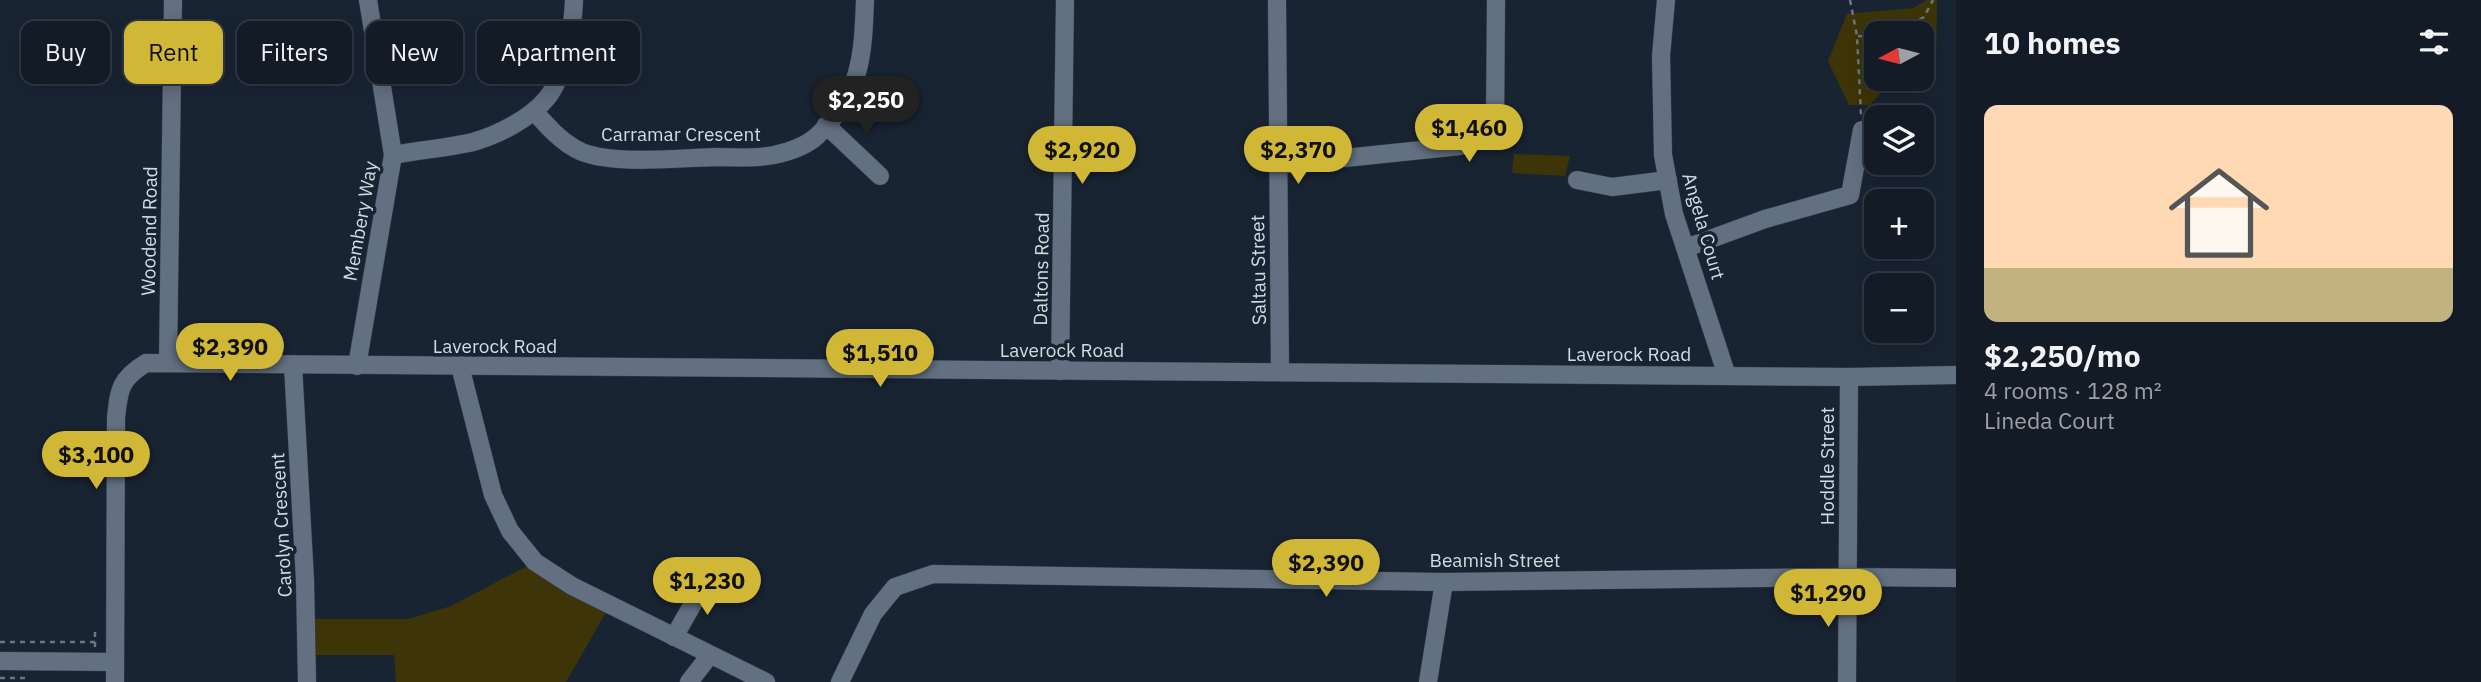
<!DOCTYPE html>
<meta charset="utf-8">
<style>
body{margin:0;font-family:"IBM Plex Sans",sans-serif;background:#202832;color:#f1f3f6;height:100vh;display:flex;flex-direction:column;font-size:26px;white-space:nowrap}
*{box-sizing:border-box;margin:0}
p{font-size:23px;color:#9da1a7}
.icon{flex:none;width:38px;height:38px;fill:none;stroke:currentColor;stroke-width:2;stroke-linecap:round;stroke-linejoin:round}
.map{position:relative;flex:1;overflow:hidden}
.sheet{display:flex;flex-direction:column;background:#131b26;width:525px}
.sheet>*{flex:none}
.top-card{position:absolute;left:21px;top:21px;width:665px;height:63px;display:flex;gap:14px}
.needle{width:46px;rotate:263deg}
.fabs{position:absolute;left:1864px;top:21px;display:grid;gap:14px}
.fabs a{display:grid;place-items:center;width:70px;height:70px;border-radius:14px;background:#131b26;box-shadow:0 4px 18px #0003,0 0 0 2px #323943;font-size:35px}
.price{position:absolute;translate:-50% -60px;padding:0 16px;border-radius:24px;background:#d0b736;color:#111;font-size:23px;line-height:46px;filter:drop-shadow(0 2px 4px #0008)}
.price::after{content:'';position:absolute;left:50%;top:42px;width:21px;height:16px;margin-left:-10px;background:inherit;clip-path:polygon(0 0,100% 0,50% 100%)}
.price.active{background:#222;color:#fff}
ul{padding:0;list-style:none}
li{display:grid;align-content:center;gap:14px;height:371px;padding:0 28px}
li+li{border-top:2px solid #323943}
li span{display:grid;place-items:center;height:217px;border-radius:14px;color:#555}
li>.icon{margin-inline-start:auto}
span .icon{width:126px;height:126px;fill:#fffc;stroke-width:1}
li b{font-size:30px}
h2{display:flex;justify-content:space-between;align-items:center;height:84px;padding:0 28px;font-size:30px}
.chip{padding:0 24px;border-radius:14px;background:#131b26;box-shadow:0 4px 18px #0003,0 0 0 2px #323943;font-size:24px;line-height:63px}
.chip.active{background:#d0b736;color:#111}
main{display:flex;flex:1;min-height:0}
.map>svg:first-child{display:block}
</style>
<main>
<div class="map">
<svg width="1956" height="682" viewBox="0 0 1956 682">
<rect width="100%" height="100%" fill="#192433"/>
<!-- green -->
<g fill="#3d3507">
<path d="M1927,0H1937L1936,75L1922,74V33H1876V79H1893L1870,105H1849L1828,61L1847,14L1913,8Z"/>
<path d="M1514,154L1570,156L1565,176L1512,173Z"/>
<path d="M535,562L610,605L566,682H396L394,655H306V619H408L451,606Z"/>
</g>
<g fill="none" stroke-linecap="round" stroke-linejoin="round">
<defs>
<g id="minor">
<path d="M1277,0L1280,372"/>
<path d="M1666,0L1661,56L1663,155L1674,214L1727,376"/>
<path d="M534,111C547,126 563,144 582,152C615,165 678,158 715,157C734,157 755,159 774,155C788,152 806,146 817,136C861,94 863,57 865,0"/>
<path d="M826,125L880,176"/>
<path d="M393,155C419,150 447,148 473,142C498,135 531,118 547,98C565,76 573,28 574,0"/>
<path d="M1278,165L1460,146L1487,137L1495,128L1496,0"/>
<path d="M1577,180L1612,187L1668,180"/>
<path d="M1686,248L1765,219L1850,195L1862,130"/>
<path d="M168,362L173,0"/>
<path d="M293,365L305,580L307,682"/>
<path d="M357,366L393,155L368,0"/>
<path d="M460,366L493,495L510,531L535,562L572,586L766,682"/>
<path d="M1060,371L1065,0"/>
<path d="M674,637L707,579"/>
<path d="M0,661L115,662"/>
<path d="M115,682L116,418C119,389 120,379 146,363L1849,377L1956,375"/>
<path d="M689,682L710,655"/>
<path d="M840,682L873,614L895,587L933,574L1444,582L1848,577L1956,578"/>
<path d="M1428,682L1444,582"/>
<path d="M1847,682L1849,377"/>
</g>
</defs>
<!-- minor casing -->
<use href="#minor" stroke="#363e4a" stroke-width="19"/>
<!-- path -->
<g stroke="#6d7683" stroke-width="2.5" stroke-dasharray="5 5" stroke-linecap="butt">
<path d="M1850,0L1857,36L1861,115"/>
<path d="M1893,33L1924,17L1933,0"/>
<path d="M1858,36L1876,37"/>
<path d="M0,642H95"/>
<path d="M95,647V627"/>
<path d="M0,678H28"/>
</g>
<!-- minor -->
<use href="#minor" stroke="#637081" stroke-width="18"/>
</g>
<g text-anchor="middle" dominant-baseline="central" stroke-width="7" stroke-linejoin="round" paint-order="stroke">
<!-- street labels -->
<g font-size="19" fill="#d3dae4" stroke="#192433">
<text x="681" y="134">Carramar Crescent</text>
<text transform="translate(360 221) rotate(-80)">Membery Way</text>
<text transform="translate(1704 226) rotate(74)">Angela Court</text>
<text transform="translate(149 231) rotate(-89)">Woodend Road</text>
<text transform="translate(1041 269) rotate(-89)">Daltons Road</text>
<text transform="translate(1258 270) rotate(-91)">Saltau Street</text>
<text x="495" y="346">Laverock Road</text>
<text x="1062" y="350">Laverock Road</text>
<text x="1629" y="354">Laverock Road</text>
<text transform="translate(1827 466) rotate(-90)">Hoddle Street</text>
<text transform="translate(281 525) rotate(-93)">Carolyn Crescent</text>
<text x="1495" y="560">Beamish Street</text>
</g>
</g>
</svg>
<div class="fabs">
<a><svg class="needle" viewBox="-14 -14 28 28"><path d="M0-13l5 13h-10z" fill="#e53935"/><path d="M0 13l5-13h-10z" fill="#9da1a7"/></svg></a>
<a><svg class="icon" aria-label="layers" viewBox="0 0 24 24"><path d="M12 4l9 5-9 5-9-5zM3 14l9 5 9-5"/></svg></a>
<a>+</a>
<a>−</a>
</div>
<b class="price active" style="left:866px;top:136px">$2,250</b>
<b class="price" style="left:1469px;top:164px">$1,460</b>
<b class="price" style="left:1082px;top:186px">$2,920</b>
<b class="price" style="left:1298px;top:186px">$2,370</b>
<b class="price" style="left:230px;top:383px">$2,390</b>
<b class="price" style="left:880px;top:389px">$1,510</b>
<b class="price" style="left:96px;top:491px">$3,100</b>
<b class="price" style="left:1326px;top:599px">$2,390</b>
<b class="price" style="left:707px;top:617px">$1,230</b>
<b class="price" style="left:1828px;top:629px">$1,290</b>
<div class="top-card">
<a class="chip">Buy</a>
<a class="chip active">Rent</a>
<a class="chip">Filters</a>
<a class="chip">New</a>
<a class="chip">Apartment</a>
</div>
</div>
<section class="sheet">
<h2>10 homes<svg class="icon" aria-label="filters" viewBox="0 0 24 24"><path d="M4 7h16M4 17h16"/><circle cx="9" cy="7" r="2"/><circle cx="15" cy="17" r="2"/></svg></h2>
<ul>
<li><span style="background:linear-gradient(#ffd9b3 75%,#c2b280 0)"><svg class="icon" aria-label="home" viewBox="0 0 24 24"><path d="M3 11l9-7 9 7M6 9v11h12V9"/></svg></span><div><b>$2,250/mo</b><p>4 rooms · 128 m²</p><p>Lineda Court</p></div></li>
</ul>
</section>
</main>
